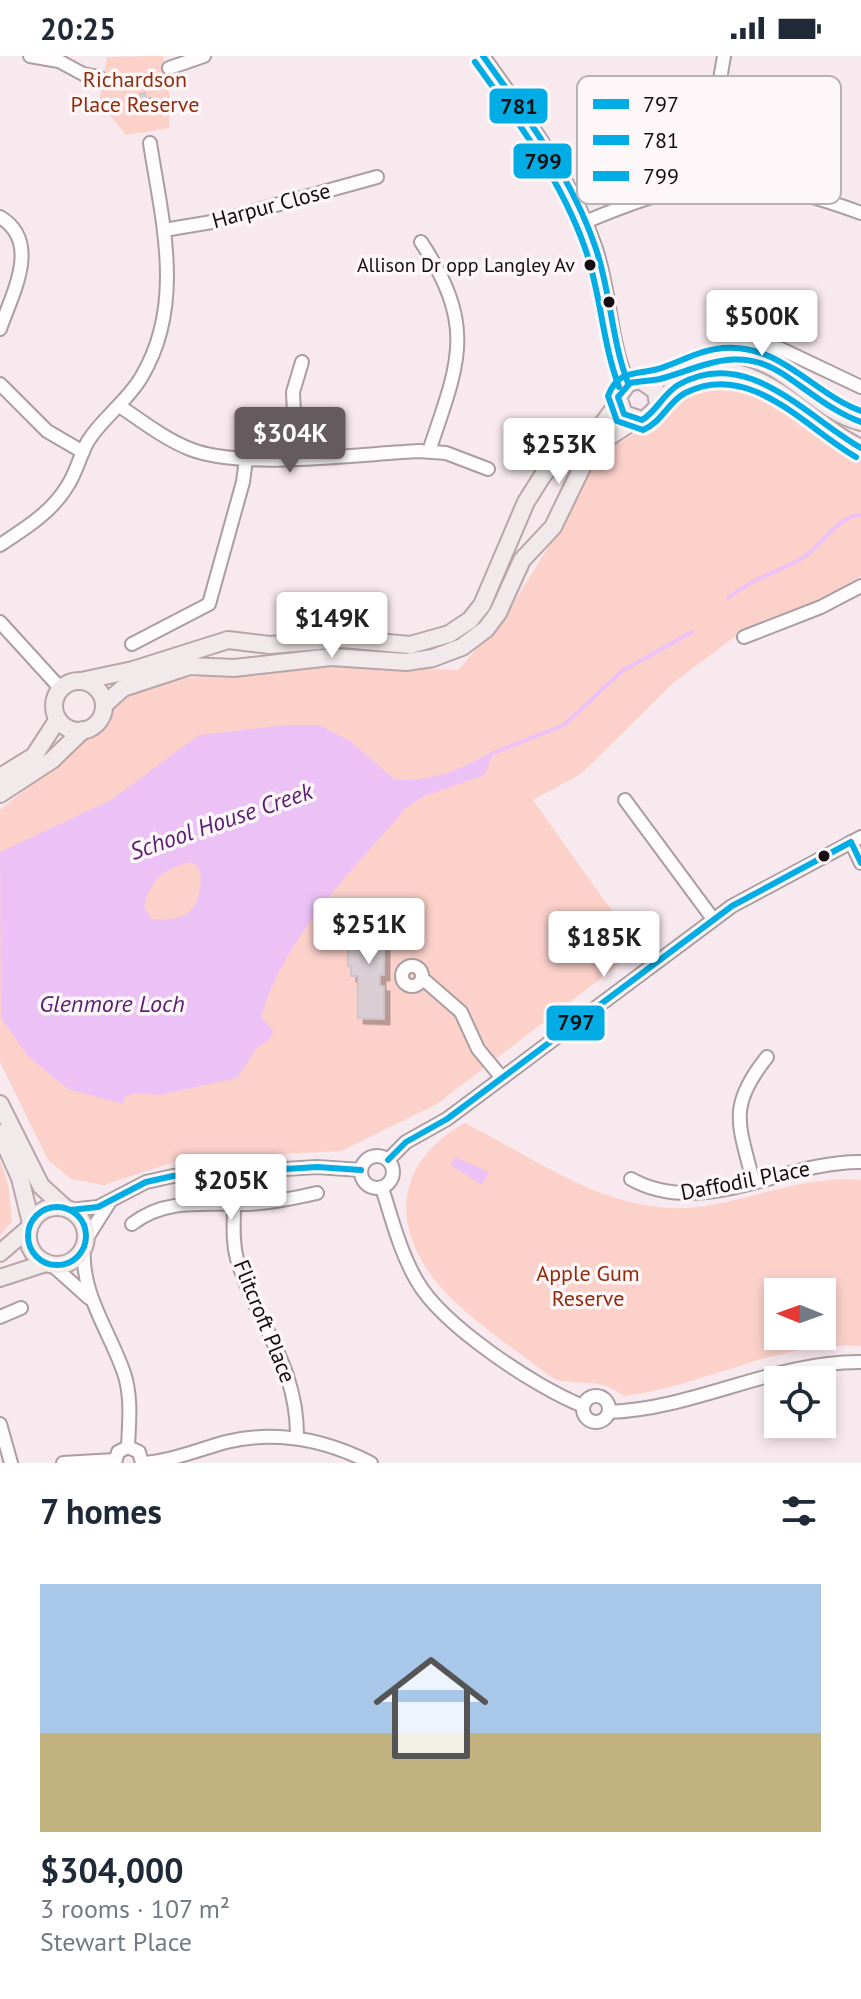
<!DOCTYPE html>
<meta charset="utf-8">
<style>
body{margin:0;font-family:"PT Sans",sans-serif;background:#f2f2f3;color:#1f2937;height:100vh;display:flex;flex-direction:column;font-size:30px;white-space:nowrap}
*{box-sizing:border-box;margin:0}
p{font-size:26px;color:#747a83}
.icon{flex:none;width:44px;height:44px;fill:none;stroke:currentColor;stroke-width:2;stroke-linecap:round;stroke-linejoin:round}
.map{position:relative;height:1407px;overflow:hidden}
.drawer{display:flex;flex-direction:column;background:#fff;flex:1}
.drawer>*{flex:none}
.needle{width:52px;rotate:271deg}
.controls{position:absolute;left:764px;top:1222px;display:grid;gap:16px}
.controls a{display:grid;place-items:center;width:72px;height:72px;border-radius:0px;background:#fff;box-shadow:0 4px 12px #0003;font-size:40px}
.price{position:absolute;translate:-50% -68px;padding:0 18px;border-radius:8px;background:#fff;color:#222;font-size:26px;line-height:52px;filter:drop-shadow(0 2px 4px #0008)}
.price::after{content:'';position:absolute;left:50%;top:48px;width:24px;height:18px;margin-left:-12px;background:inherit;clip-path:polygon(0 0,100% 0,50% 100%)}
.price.on{background:#655a5e;color:#fff}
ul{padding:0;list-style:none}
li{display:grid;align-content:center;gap:16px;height:424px;padding:0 40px}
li+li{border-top:2px solid #e0e1e3}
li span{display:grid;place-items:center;height:248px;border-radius:0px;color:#555}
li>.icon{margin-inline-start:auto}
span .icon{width:144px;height:144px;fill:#fffc;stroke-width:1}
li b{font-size:34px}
h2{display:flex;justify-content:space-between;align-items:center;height:96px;padding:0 40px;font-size:34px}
.status{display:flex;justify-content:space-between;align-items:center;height:56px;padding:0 40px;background:#fff;direction:ltr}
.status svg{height:22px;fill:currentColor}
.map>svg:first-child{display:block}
</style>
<div class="status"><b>20:25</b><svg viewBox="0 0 49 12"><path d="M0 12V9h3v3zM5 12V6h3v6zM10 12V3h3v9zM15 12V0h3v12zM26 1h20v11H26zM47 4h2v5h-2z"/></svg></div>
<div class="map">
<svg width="861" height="1407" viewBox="0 0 861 1407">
<defs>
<filter id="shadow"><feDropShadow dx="5.5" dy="5.5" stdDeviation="0" flood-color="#0004"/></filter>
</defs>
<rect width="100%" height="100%" fill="#f8e9ee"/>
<!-- green -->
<g fill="#fbd1ca" fill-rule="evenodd">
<path d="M163,0L169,35V72L126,79L99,46L107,1Z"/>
<path d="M722,325L757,330L861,399V520L817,547L733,582L673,627L581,718L533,744L639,893L437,1048L341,1095L183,1103L104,1129L71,1123L48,1104L0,1006V754L109,665L115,646L166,624L318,609L458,614L505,561L562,469L590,408L612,390L652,369L674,342Z"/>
<path d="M465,1067C536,1103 614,1162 698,1151C751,1144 806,1119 861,1124V1290C779,1284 705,1330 624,1340C597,1320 583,1331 554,1323C520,1297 483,1273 452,1243C392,1184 386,1111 465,1067ZM778,1236H822V1280H778Z"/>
<path d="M0,1104L8,1128L12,1165L0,1180Z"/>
</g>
<!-- water -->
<g fill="#ecc2f6" fill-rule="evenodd">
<path d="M286,669H319L350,685L395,724C440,724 455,715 493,696L485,719L424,740L407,751C352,815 285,879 261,961L274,976L267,986L257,991L237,1022L160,1039L135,1037L125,1041L123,1048L68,1033L27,999L1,962L0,796L111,744L199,679ZM192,806L200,813C203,853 190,866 151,863L144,851C151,822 163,813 192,806Z"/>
<path d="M455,1101L489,1116L482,1129L451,1109Z"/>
</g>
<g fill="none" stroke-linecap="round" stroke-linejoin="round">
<!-- stream -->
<g stroke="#ecc2f6" stroke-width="4">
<path d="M728,542C750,524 777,516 801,503C823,490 835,460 861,459"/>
<path d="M491,698L564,669L622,615L692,576"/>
</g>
</g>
<!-- building -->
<g fill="#dacfd4" stroke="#cec3c8" stroke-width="2" filter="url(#shadow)">
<path d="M145,37L147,46H142L140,38Z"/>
<path d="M362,860H384V919H380V930H384V963L358,962V920H351V910H348V879H362Z"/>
</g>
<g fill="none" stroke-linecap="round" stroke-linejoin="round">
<defs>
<g id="minor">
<path d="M30,0L59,5L83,18L99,21"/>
<path d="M483,0C525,59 571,121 595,190C611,235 609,284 628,327"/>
<path d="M169,12L204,0"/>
<path d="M702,128L724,0"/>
<path d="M0,161C42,186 12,238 0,273"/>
<path d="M585,166C699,118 745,115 861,157"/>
<path d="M164,174L218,165L377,121"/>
<path d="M421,186C477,271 459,306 429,395"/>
<path d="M735,284L781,293L861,331"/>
<path d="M0,328L47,375L83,396"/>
<path d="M121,351C143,366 165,383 190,393C243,414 358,398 419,395L446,397L488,413"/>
<path d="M296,401L293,336L302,306"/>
<path d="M0,489C26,472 52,456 68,429C77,415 80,399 88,385C103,361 128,345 142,320C185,247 162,165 150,87"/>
<path d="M0,566L61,633"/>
<path d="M744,581L821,551L861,530"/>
<path d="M132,588L209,548L243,426L246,403"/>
<path d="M625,744L713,863"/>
<path d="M851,786L861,807"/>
<circle cx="412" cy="920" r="10"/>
<path d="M422,922L461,956L478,993L502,1022"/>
<circle cx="377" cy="1116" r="16"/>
<path d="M388,1104L406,1086L447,1063L732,850L861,781"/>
<path d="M631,1123C703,1163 784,1105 861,1106"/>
<path d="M753,1125C739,1068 727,1051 767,1001"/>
<path d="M382,1132C392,1163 400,1196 417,1225C442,1269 535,1331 583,1350"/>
<path d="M234,1148C234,1167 232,1185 237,1203C257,1269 298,1309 297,1382"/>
<path d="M70,1154L98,1151L146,1126L173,1120L317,1111L361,1114"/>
<path d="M132,1168C167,1141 207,1149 248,1148C272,1147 295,1142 317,1137"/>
<path d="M85,1185L109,1147"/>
<path d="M84,1189C80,1238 109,1273 124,1317C132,1341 129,1366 128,1391"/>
<path d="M51,1208L89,1242"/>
<path d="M0,1261L21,1252"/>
<circle cx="596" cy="1353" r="13"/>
<path d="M609,1356C695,1353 775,1305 861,1306"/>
<path d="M0,1368L11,1407"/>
<path d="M63,1407L115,1404"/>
<path d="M115,1407L118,1396L128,1391L139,1396L142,1407"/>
<path d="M142,1407C172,1405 197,1394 226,1386C276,1374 326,1384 371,1407"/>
</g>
<g id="major">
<path d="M646,326C673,321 696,306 723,302C781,293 809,353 861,366"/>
<path d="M658,349L656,335L640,324L628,327L618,341L624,358L642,364C658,357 663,338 678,329C753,285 800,364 861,392"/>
<path d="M81,625L133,614L228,584L270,589L343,583L410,589L449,578L470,564L482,549L526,446L543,419L558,402L599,373L618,347"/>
<circle cx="79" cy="650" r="25"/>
<path d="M104,649L123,632L190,610L234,612L331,601L406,606L433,602L462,591L486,573L498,557L522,504L553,471L585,405L604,384L635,364"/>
<path d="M0,721L34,700L58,663"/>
<path d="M0,738L52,704L83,674"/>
<path d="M0,1048L41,1130L64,1151"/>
<path d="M0,1077L20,1122L31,1167"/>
<circle cx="57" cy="1180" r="29"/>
<path d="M0,1197L29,1172"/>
<path d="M0,1222L46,1207"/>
</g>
</defs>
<!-- minor casing -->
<use href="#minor" stroke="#aa9ea2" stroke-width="16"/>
<!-- major casing -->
<use href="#major" stroke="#b8a5a9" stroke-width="20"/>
<!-- minor -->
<use href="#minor" stroke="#fefcfc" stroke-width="12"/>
<!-- major -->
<use href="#major" stroke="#f1e9ea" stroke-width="16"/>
<defs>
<g id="bus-1">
<path d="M388,1104L406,1086L447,1063L732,850L851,786L861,807"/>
<circle cx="57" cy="1180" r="29"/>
<path d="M70,1154L98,1151L146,1126L173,1120L317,1111L361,1114"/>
</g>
<g id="bus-2">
<path d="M483,0C526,60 571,120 595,190C611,235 611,283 628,327"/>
<path d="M861,366C831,355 809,335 783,318C739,289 705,310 660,323C650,325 640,325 630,327L618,341L624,358L642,364C657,355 663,338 678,329C747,289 805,360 861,392"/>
</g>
<g id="bus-3">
<path d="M475,6C517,64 561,124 585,192C601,237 602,286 619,331"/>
<path d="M856,401C804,371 750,304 685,337C668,346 662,366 643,374L617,365L608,340C618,313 636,319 658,313C680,306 700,294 723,292C780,287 812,337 861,355"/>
</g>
</defs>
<!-- bus-1 casing -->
<use href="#bus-1" stroke="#fdf7f9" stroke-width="12"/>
<!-- bus-2 casing -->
<use href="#bus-2" stroke="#fdf7f9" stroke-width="12"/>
<!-- bus-3 casing -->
<use href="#bus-3" stroke="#fdf7f9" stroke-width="12"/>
<!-- bus-1 -->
<use href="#bus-1" stroke="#01ade4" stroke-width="6"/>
<!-- bus-2 -->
<use href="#bus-2" stroke="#01ade4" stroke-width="6"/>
<!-- bus-3 -->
<use href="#bus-3" stroke="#01ade4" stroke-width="6"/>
</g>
<!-- markers -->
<g fill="#160d10" stroke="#fdf7f9" stroke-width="3">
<circle cx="590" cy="209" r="7"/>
<circle cx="609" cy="246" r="7"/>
<circle cx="824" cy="800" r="7"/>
</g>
<g text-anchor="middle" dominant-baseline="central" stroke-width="7" stroke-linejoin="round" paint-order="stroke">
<!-- bus labels -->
<g font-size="20" fill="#160d10" stroke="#fdf7f9" text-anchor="end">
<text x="575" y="209">Allison Dr opp Langley Av</text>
</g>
<!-- park labels -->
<g font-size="22" fill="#922b09" stroke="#fdf7f9">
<text x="135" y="23">Richardson<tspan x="135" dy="25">Place Reserve</tspan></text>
<text x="588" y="1217">Apple Gum<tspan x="588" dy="25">Reserve</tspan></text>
</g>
<!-- street labels -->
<g font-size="22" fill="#160d10" stroke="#fdf7f9">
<text transform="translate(271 149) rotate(-15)">Harpur Close</text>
<text transform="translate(745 1124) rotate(-11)">Daffodil Place</text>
<text transform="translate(265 1265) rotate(68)">Flitcroft Place</text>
</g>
<!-- water labels -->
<g font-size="24" font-style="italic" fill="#5d1d70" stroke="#fdf7f9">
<text transform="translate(221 765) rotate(-19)">School House Creek</text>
<text x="112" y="947">Glenmore Loch</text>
</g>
</g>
<!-- legend -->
<rect x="577" y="20" width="264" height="128" rx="12" fill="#fdf7f9" stroke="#b8b1b3" stroke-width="2"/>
<rect x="593" y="43" width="36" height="10" fill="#01ade4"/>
<rect x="593" y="79" width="36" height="10" fill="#01ade4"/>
<rect x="593" y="115" width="36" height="10" fill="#01ade4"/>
<g font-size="22" fill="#160d10">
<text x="643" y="56">797</text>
<text x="643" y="92">781</text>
<text x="643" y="128">799</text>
</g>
<g stroke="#fdf7f9" stroke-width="3">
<rect x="488" y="31" width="61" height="38" rx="8" fill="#01ade4"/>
<rect x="512" y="86" width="61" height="38" rx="8" fill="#01ade4"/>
<rect x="545" y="948" width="61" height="38" rx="8" fill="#01ade4"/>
</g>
<g font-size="22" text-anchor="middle" font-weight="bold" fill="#111">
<text x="519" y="58">781</text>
<text x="543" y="113">799</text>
<text x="576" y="974">797</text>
</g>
</svg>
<div class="controls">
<a><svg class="needle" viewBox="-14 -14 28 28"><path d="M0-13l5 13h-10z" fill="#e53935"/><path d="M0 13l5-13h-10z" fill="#747a83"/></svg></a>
<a><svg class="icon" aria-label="locate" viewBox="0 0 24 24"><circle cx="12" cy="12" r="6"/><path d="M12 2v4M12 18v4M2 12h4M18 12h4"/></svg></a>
</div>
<b class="price" style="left:762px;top:302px">$500K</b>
<b class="price on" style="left:290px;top:419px">$304K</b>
<b class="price" style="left:559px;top:430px">$253K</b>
<b class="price" style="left:332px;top:604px">$149K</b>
<b class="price" style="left:369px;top:910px">$251K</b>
<b class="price" style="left:604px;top:923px">$185K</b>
<b class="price" style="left:231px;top:1166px">$205K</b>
</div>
<section class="drawer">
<h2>7 homes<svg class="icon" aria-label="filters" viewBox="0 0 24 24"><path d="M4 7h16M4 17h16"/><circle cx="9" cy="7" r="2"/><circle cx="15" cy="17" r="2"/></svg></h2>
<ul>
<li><span style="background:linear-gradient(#a9c7e8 60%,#c2b280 0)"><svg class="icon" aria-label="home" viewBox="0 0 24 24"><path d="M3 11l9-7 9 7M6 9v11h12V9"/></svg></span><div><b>$304,000</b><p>3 rooms · 107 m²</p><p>Stewart Place</p></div></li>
</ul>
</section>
